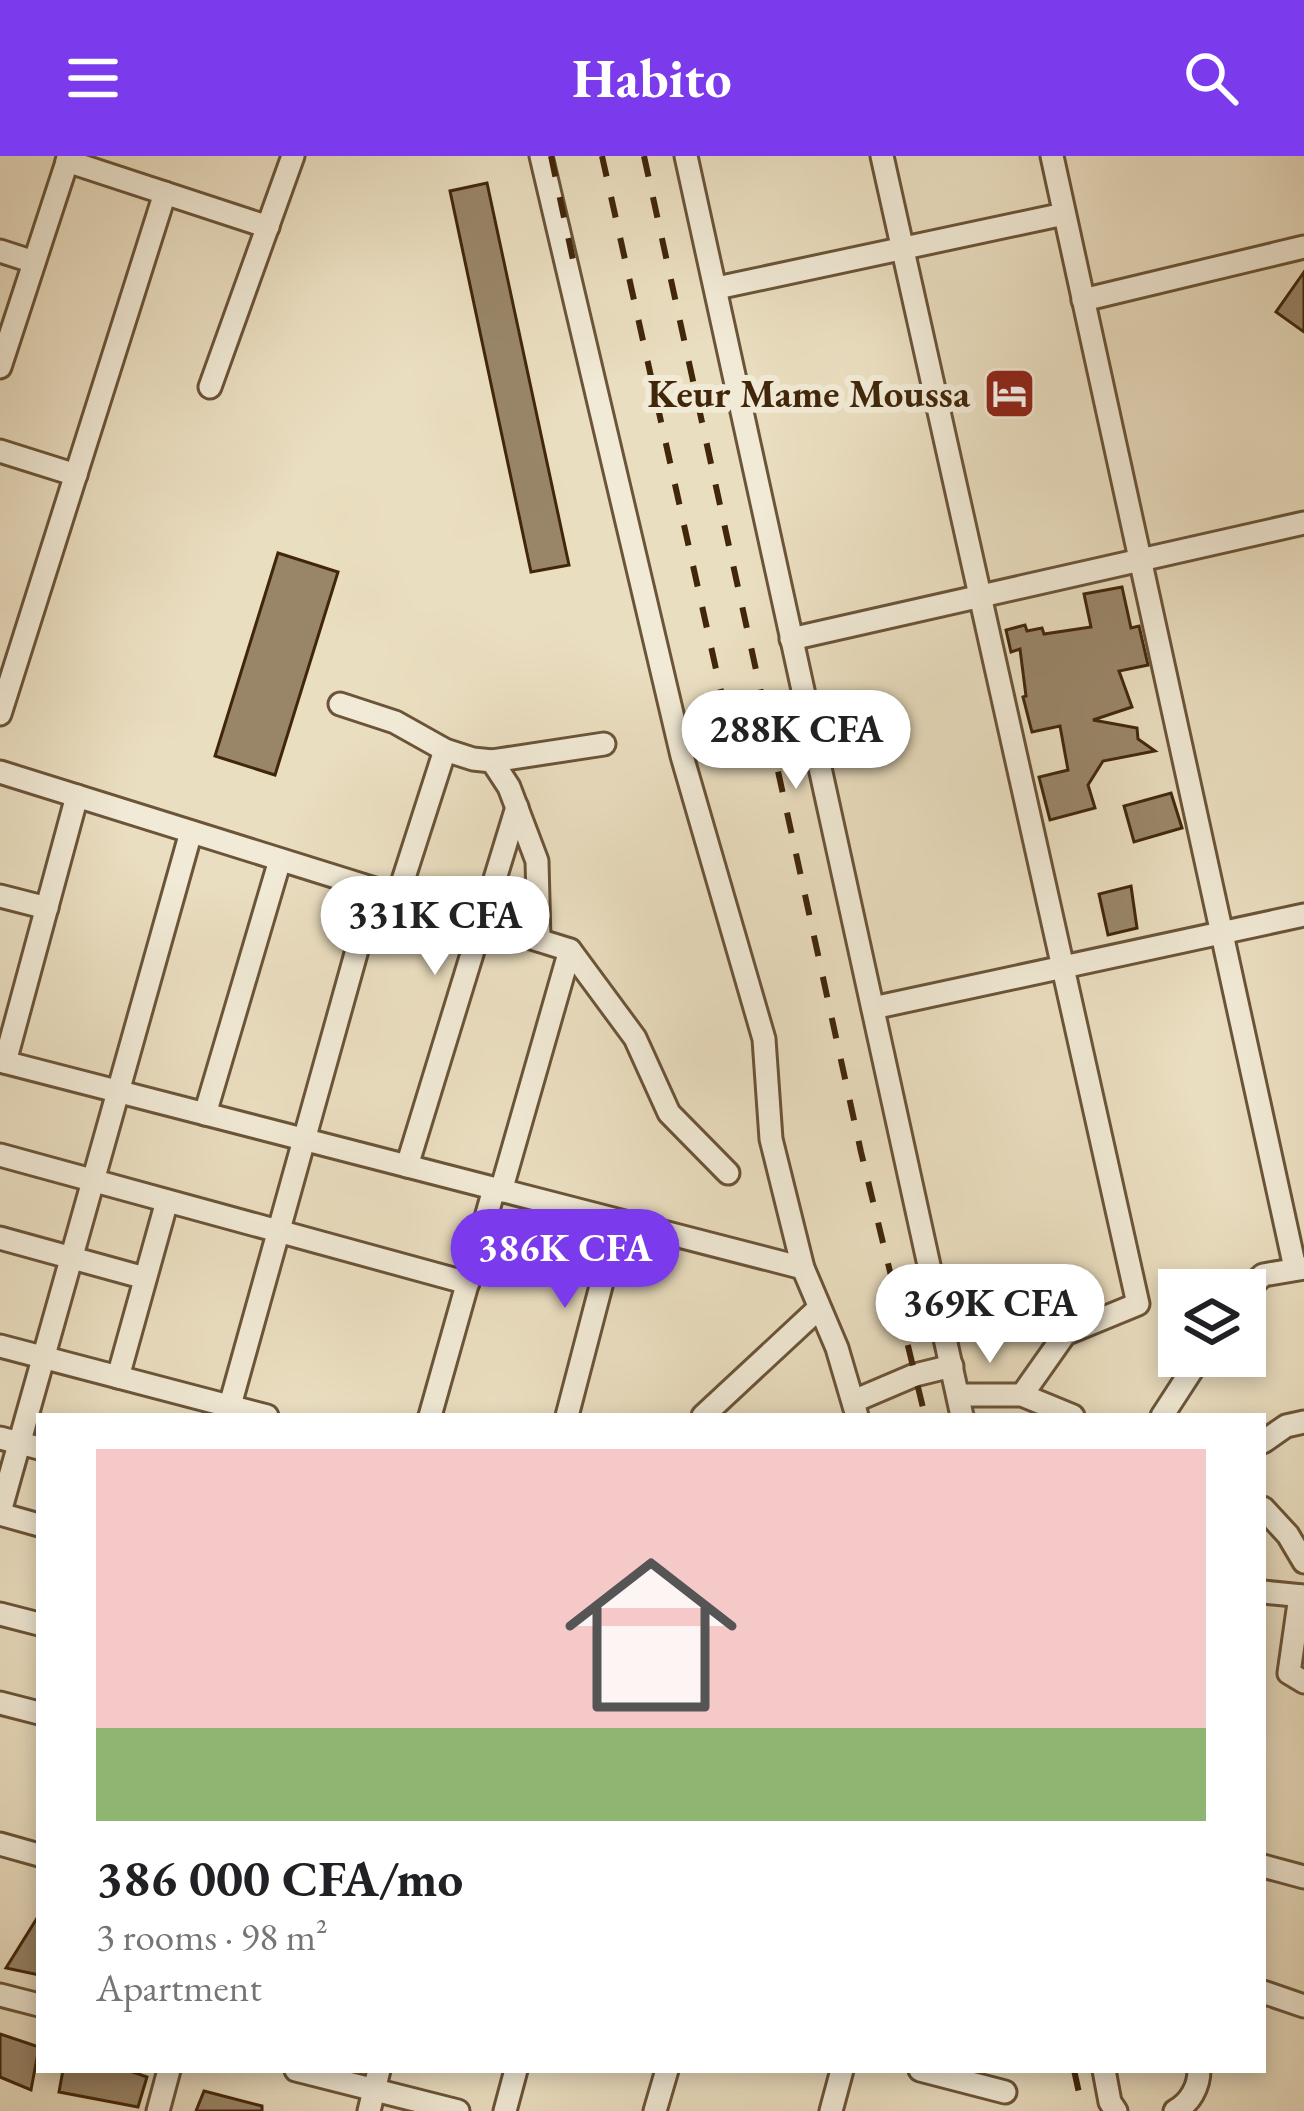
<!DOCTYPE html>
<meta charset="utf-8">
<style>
body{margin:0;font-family:"EB Garamond",serif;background:#f6f6f6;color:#202124;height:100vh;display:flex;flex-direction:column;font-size:45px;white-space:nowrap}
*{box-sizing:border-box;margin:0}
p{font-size:39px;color:#757577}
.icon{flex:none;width:66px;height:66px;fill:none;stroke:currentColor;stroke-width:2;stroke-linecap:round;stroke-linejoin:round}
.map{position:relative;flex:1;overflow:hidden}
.panel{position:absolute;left:36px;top:1257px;width:1230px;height:660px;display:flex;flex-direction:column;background:#fff;border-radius:0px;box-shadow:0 6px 18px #0003}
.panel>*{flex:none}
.fabs{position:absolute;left:1158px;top:1113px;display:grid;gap:24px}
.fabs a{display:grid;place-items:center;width:108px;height:108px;border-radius:0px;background:#fff;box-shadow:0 6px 18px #0003;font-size:60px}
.price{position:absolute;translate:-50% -102px;padding:0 27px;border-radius:42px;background:#fff;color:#222;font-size:39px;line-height:78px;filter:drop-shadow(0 3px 6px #0008)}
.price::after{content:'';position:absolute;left:50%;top:72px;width:36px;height:27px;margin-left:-18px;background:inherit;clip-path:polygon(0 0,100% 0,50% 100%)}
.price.active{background:#7c3aed;color:#fff}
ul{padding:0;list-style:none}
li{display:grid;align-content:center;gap:24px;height:636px;padding:0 60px}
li+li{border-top:3px solid #e0e0e0}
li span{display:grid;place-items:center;height:372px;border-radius:0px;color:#555}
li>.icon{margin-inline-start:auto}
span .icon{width:216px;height:216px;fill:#fffc;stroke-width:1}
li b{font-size:51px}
header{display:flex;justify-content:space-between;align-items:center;height:156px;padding:0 60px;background:#7c3aed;color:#fff;font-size:54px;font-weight:700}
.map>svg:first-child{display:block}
</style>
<header><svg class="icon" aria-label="menu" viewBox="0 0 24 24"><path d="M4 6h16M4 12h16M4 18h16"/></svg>Habito<svg class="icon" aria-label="search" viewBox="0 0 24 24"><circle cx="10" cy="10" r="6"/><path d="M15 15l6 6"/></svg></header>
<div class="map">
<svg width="1304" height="1955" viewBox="0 0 1304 1955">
<rect width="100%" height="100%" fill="#eadec0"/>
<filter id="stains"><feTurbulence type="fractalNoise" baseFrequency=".00167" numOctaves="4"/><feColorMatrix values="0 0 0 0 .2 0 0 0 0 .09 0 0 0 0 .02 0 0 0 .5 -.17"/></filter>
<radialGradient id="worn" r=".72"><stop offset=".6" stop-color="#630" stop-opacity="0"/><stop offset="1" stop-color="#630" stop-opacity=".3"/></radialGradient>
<!-- building -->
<g fill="#998669" stroke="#41260a" stroke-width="3">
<path d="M487,27L569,409L531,416L450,35Z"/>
<path d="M1304,116V176L1276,156Z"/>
<path d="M278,397L338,416L275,619L215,600Z"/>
<path d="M1122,431L1131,472L1139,470L1148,509L1119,515L1132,551L1093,564L1137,572L1138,583L1155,595L1103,605L1088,629L1095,652L1050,664L1039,621L1068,614L1060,570L1032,576L1023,541L1026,540L1020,493L1011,496L1006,474L1025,469L1027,475L1042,472L1044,478L1091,471L1084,438Z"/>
<path d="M1171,637L1182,672L1134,686L1124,650Z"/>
<path d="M1131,730L1137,772L1108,779L1099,738Z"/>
<path d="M39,1759V1819L6,1812Z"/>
<path d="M0,1878L39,1891L31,1934L0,1921Z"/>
<path d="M63,1914H127L147,1921L138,1951L59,1936Z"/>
<path d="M204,1935L262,1950V1955H196Z"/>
</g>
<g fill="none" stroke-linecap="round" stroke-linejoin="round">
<defs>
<g id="minor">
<path d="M541,0L682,600L764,883L771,983L803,1112L837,1192L857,1260"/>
<path d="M686,0L962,1260"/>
<path d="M882,0L1138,1148L1065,1178L1022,1239"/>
<path d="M1052,0L1295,1112"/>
<path d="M67,5L268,71"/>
<path d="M0,95L34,106"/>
<path d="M717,132L1064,58"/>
<path d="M1083,144L1304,91"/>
<path d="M0,211L69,0"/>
<path d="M210,231L293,0"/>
<path d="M0,295L76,319"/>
<path d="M791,483L1304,367"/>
<path d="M340,548L395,566L445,594L473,603L492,605L604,588"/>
<path d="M0,558L165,37"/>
<path d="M492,605L509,631L537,705L539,784"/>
<path d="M0,616L570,794L635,882L669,957L728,1017"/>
<path d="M0,740L47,752"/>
<path d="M398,740L445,594"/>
<path d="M873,852L1304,759"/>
<path d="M0,905L803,1112"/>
<path d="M5,906L77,640"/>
<path d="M205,958L280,704"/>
<path d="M0,999L468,1127"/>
<path d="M407,1010L517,651"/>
<path d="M501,1035L570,794"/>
<path d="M0,1082L145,1122"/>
<path d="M1245,1136L1263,1119L1304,1112"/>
<path d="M0,1190L267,1260"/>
<path d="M118,1221L167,1045"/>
<path d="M958,1239H1022L1073,1260"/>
<path d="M854,1245L915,1219L952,1210"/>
<path d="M227,1260L374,733"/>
<path d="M430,1260L494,1033"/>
<path d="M567,1260L618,1065"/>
<path d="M703,1260L818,1153"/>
<path d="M1162,1260L1201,1200"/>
<path d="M0,1282L39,1292"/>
<path d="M1263,1286L1286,1270L1304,1266"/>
<path d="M1263,1352L1288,1379L1304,1406"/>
<path d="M0,1356L191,676"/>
<path d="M0,1358L39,1369"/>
<path d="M1263,1436L1304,1440"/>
<path d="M1300,1440L1289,1517L1304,1526"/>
<path d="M0,1458L39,1468"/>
<path d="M0,1547L39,1557"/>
<path d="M0,1688L39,1699"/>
<path d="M1263,1710L1304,1721"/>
<path d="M1263,1836L1304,1850"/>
<path d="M0,1839L39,1849"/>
<path d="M296,1914L458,1955"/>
<path d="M920,1914L1005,1936"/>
<path d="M1104,1914L1110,1946L1116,1955"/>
<path d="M158,1955L169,1914"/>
<path d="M369,1955L379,1914"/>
<path d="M505,1955L516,1914"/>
<path d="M655,1955L667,1914"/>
<path d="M831,1955L842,1914"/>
<path d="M1175,1955C1190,1947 1199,1931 1199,1914"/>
</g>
</defs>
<!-- minor casing -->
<use href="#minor" stroke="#6b5438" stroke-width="27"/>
<!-- minor -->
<use href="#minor" stroke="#f1ead6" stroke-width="21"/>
<!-- rail -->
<g stroke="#41260a" stroke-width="6" stroke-dasharray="21 21" stroke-linecap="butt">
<path d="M551,0L573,104"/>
<path d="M602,0L722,540"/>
<path d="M644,0L861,996L925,1260"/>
<path d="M1074,1914L1083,1955"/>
</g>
</g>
<!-- icons -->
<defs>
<symbol id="hotel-square" viewBox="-11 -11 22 22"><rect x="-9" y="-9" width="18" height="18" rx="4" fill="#8f2418" stroke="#f1ead6"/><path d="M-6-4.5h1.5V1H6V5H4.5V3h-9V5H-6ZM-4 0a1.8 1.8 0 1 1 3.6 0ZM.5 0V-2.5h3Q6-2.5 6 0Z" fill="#fff"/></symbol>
</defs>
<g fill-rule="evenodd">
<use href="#hotel-square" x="980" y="208" width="59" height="59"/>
</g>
<g text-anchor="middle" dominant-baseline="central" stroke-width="12" stroke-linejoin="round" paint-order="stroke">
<!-- poi labels -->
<g font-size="39" font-weight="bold" fill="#41260a" stroke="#f1ead6" text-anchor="end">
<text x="970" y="237">Keur Mame Moussa</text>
</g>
</g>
<rect width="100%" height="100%" filter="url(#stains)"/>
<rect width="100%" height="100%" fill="url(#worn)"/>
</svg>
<div class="fabs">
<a><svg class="icon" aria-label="layers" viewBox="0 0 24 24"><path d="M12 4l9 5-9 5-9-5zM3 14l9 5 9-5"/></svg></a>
</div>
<b class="price" style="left:796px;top:636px">288K CFA</b>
<b class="price" style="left:435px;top:822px">331K CFA</b>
<b class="price active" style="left:565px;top:1155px">386K CFA</b>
<b class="price" style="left:990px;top:1210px">369K CFA</b>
<section class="panel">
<ul>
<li><span style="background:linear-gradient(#f6c9c9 75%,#8fb573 0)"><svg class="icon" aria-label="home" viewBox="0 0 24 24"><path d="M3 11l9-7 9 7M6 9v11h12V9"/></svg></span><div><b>386 000 CFA/mo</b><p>3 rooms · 98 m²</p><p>Apartment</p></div></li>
</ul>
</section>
</div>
